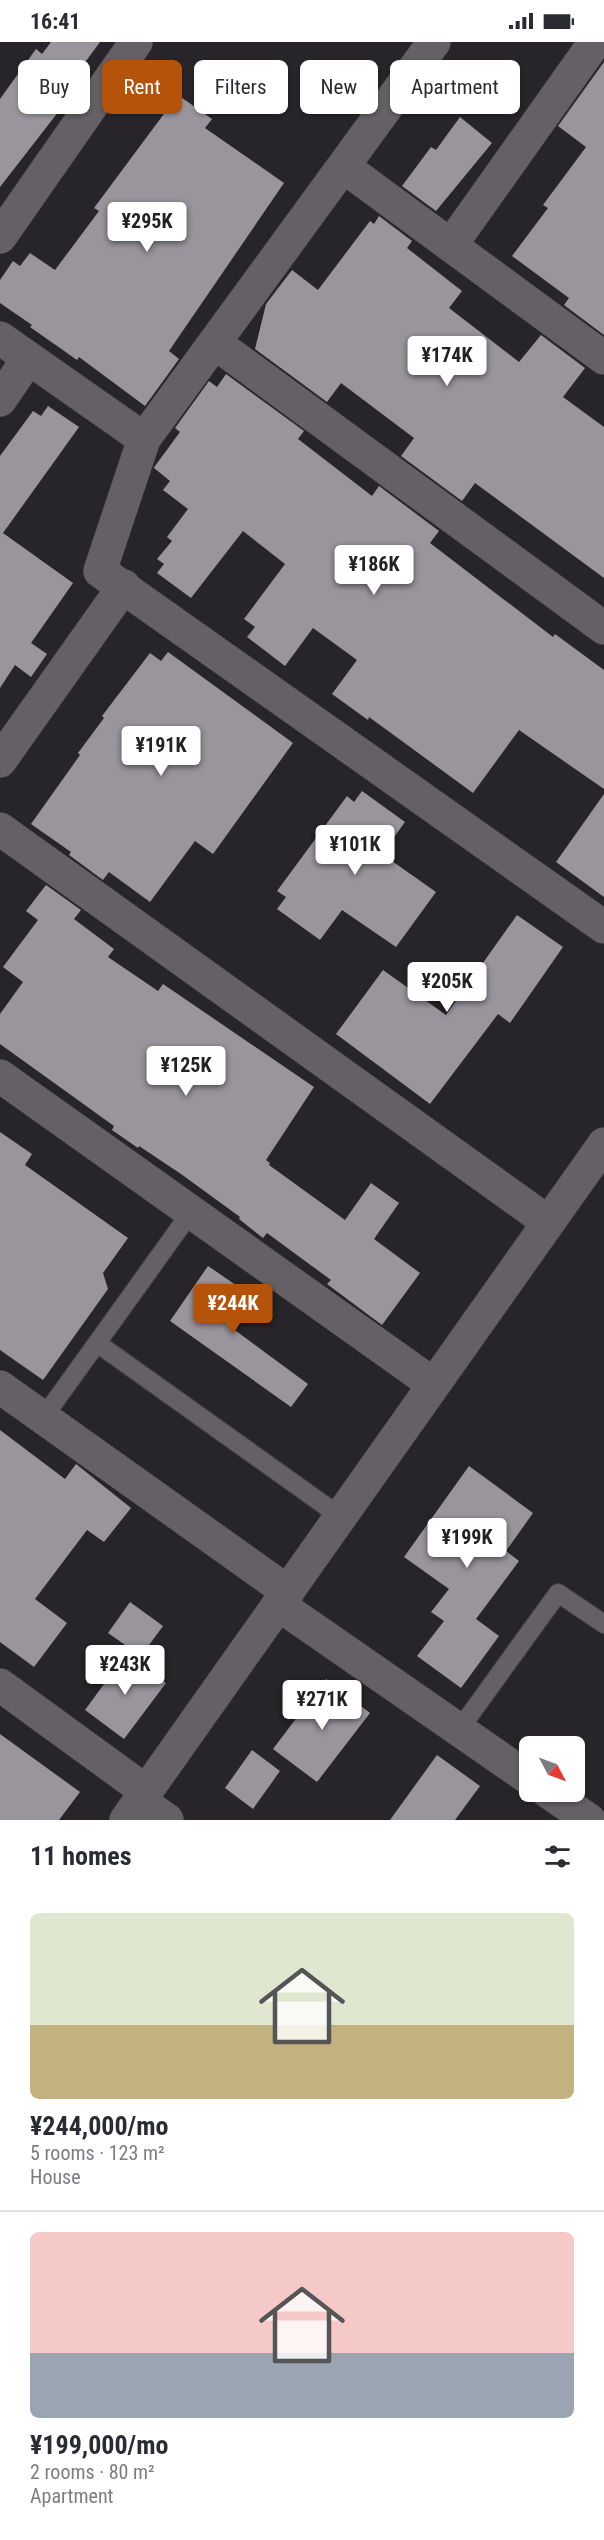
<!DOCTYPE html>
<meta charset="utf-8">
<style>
body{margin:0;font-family:"Roboto Condensed",sans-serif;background:#f7f7f7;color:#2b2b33;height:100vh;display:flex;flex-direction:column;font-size:22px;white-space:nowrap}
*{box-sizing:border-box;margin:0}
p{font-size:20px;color:#7c7c81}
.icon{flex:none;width:33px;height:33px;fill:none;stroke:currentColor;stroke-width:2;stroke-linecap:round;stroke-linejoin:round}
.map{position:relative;height:1778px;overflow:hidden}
.drawer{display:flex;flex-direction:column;background:#fff;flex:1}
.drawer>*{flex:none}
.guide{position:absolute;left:18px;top:18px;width:568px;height:54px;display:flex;gap:12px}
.needle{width:39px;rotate:131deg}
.buttons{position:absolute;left:519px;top:1694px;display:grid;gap:12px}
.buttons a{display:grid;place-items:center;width:66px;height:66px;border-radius:9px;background:#fff;box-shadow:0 2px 4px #0004;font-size:30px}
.price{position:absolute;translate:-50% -51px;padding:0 14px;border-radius:6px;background:#fff;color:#222;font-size:20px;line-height:39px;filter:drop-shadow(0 2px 3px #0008)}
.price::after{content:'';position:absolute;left:50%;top:36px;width:18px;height:14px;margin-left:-9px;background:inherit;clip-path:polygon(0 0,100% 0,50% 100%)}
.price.current{background:#b45309;color:#fff}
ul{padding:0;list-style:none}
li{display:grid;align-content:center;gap:12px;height:318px;padding:0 30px}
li+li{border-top:2px solid #e1e1e2}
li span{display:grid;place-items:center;height:186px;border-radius:9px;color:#555}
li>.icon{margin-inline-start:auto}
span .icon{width:108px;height:108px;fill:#fffc;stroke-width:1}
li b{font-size:26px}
h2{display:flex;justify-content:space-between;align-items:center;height:72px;padding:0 30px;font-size:26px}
.chip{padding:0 21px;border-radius:9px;background:#fff;box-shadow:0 2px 4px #0004;font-size:21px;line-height:54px}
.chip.current{background:#b45309;color:#fff}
.status{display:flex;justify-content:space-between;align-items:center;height:42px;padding:0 30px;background:#fff;direction:ltr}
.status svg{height:16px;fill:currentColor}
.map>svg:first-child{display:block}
</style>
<div class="status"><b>16:41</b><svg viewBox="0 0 49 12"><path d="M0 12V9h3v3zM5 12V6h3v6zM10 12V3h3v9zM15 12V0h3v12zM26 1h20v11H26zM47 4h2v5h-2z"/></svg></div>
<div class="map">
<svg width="604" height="1778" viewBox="0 0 604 1778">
<rect width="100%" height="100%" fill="#28252a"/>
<!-- building -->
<g fill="#9a959c">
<path d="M51,0H100L53,64L59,69L0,145V57L36,7L42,12Z"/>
<path d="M604,20V293L564,263L569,256L512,214L548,166L543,163L586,105L558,84Z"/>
<path d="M178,53L212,77L205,86L284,141L169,309L179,317L145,364L79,315L77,318L30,285L32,283L0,261V238L13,219L20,224L30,211L55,228L99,169L94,166Z"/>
<path d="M460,75L492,101L436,169L402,144L431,105L436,108Z"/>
<path d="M379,174L412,199L407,206L462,249L449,266L519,320L541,293L585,326L563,355L604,385V536L475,441L462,459L401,414L414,396L341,341L327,360L255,307L266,262L292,228L318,248L370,179L374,182Z"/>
<path d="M226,332L304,389L298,397L372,454L379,444L439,489L430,501L553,595L555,592L604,628V747L519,688L473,751L369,675L368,678L332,652L357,618L313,586L285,624L247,595L255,585L244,577L285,522L243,489L191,556L157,531L164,522L157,517L172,499L167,495L188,467L163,448L170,439L154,426L155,424L180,390L175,386L209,339L217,345Z"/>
<path d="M48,364L79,385L3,491L73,541L31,601L47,612L31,635L15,623L0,646V414L33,369L41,374Z"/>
<path d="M168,610L293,701L213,812L195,799L150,860L109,830L103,838L69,813L71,810L31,782L80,713L78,711L104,676L102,674L150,611L161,619Z"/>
<path d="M362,749L405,780L382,812L436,850L396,905L342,868L320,898L277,867L286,855L277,849L347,754L354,760Z"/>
<path d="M604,752V855L556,820Z"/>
<path d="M46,843L81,868L74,877L114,907L108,915L158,949L163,942L314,1045L266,1118L270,1121L269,1123L345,1178L371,1141L399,1161L374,1197L420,1231L382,1283L327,1242L331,1238L267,1191L263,1196L239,1177L240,1175L181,1132L139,1104L138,1106L112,1088L114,1084L0,1002V972L23,940L3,925L38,878L26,869Z"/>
<path d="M517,873L563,905L510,981L498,972L430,1062L336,992L383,928L446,973Z"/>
<path d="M0,1090L32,1112L25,1123L128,1196L103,1231L108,1247L43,1338L0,1308Z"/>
<path d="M208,1224L249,1252L228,1283L308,1342L291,1365L170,1279Z"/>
<path d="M0,1388L65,1437L76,1422L131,1466L104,1500L87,1488L35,1557L67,1581L34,1625L0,1600Z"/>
<path d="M469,1424L533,1471L506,1509L519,1519L476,1577L499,1594L461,1646L417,1614L444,1579L431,1570L449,1547L404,1515Z"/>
<path d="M130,1560L163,1584L141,1614L108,1591Z"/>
<path d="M126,1612L166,1641L124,1697L85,1668Z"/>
<path d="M326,1637L370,1671L317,1740L273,1707Z"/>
<path d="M0,1692L80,1750L59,1778H0Z"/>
<path d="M252,1708L280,1729L253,1767L225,1746Z"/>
<path d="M437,1713L480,1744L455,1778H390Z"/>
</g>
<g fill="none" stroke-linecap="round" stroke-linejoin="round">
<defs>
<g id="lane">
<path d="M191,1170L97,1301L341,1475"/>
<path d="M43,1376L97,1301"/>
<path d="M459,1688L558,1551L604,1582"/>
</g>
<g id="street">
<path d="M434,0L144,397L100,529L604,885"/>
<path d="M344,125L604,316"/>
<path d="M0,195L136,0"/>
<path d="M451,203L595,0"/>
<path d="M0,296L144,397"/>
<path d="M215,301L604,586"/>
<path d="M0,358L28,317"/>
<path d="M0,719L124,544"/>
<path d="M0,787L548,1180"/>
<path d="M0,1034L433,1342"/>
<path d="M0,1345L288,1550"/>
<path d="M279,1563L530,1737"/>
<path d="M0,1643L147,1750"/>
<path d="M547,1749L589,1778"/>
<path d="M140,1759L167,1778"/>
<path d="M126,1778L604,1102"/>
</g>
</defs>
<!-- lane casing -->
<use href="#lane" stroke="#434044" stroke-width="20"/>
<!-- street casing -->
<use href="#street" stroke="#434044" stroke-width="34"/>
<!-- lane -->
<use href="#lane" stroke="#646066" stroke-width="18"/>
<!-- street -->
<use href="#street" stroke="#646066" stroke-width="33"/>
</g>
</svg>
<div class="buttons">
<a><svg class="needle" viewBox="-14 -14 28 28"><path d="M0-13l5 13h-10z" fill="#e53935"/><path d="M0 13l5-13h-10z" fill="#7c7c81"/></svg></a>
</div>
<b class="price" style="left:147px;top:211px">¥295K</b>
<b class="price" style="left:447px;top:345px">¥174K</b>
<b class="price" style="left:374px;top:554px">¥186K</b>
<b class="price" style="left:161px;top:735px">¥191K</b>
<b class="price" style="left:355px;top:834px">¥101K</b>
<b class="price" style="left:447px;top:971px">¥205K</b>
<b class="price" style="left:186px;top:1055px">¥125K</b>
<b class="price current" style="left:233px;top:1293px">¥244K</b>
<b class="price" style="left:467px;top:1527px">¥199K</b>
<b class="price" style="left:125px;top:1654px">¥243K</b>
<b class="price" style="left:322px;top:1689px">¥271K</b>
<div class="guide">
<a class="chip">Buy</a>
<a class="chip current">Rent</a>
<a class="chip">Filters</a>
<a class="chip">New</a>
<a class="chip">Apartment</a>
</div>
</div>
<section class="drawer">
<h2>11 homes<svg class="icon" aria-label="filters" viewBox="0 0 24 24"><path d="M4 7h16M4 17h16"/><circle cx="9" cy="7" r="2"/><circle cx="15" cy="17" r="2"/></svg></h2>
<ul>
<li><span style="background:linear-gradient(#dfe7d0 60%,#c2b280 0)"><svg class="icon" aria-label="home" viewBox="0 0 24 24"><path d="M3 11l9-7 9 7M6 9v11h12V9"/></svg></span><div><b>¥244,000/mo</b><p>5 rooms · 123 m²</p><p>House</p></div></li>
<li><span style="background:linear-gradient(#f6c9c9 65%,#9aa5b1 0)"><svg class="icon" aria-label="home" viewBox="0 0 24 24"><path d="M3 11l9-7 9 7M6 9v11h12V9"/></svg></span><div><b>¥199,000/mo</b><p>2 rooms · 80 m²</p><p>Apartment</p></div></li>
</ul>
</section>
